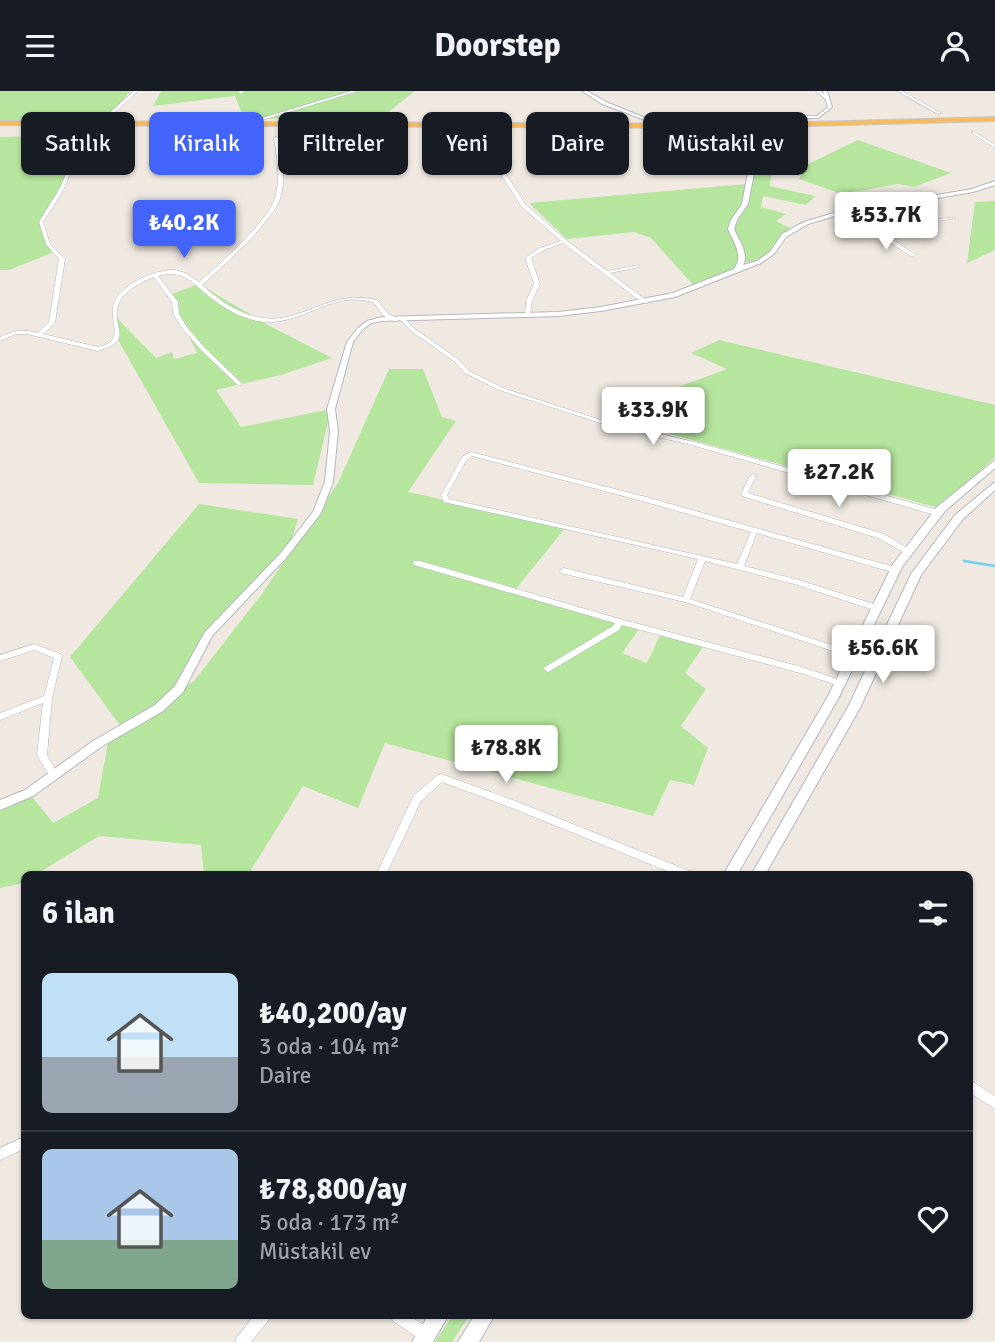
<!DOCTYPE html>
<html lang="tr">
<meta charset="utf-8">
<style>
body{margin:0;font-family:Signika,sans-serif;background:#242831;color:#f1f3f6;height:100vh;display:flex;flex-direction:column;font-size:26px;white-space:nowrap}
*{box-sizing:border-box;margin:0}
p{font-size:23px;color:#9ea1a6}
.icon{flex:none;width:38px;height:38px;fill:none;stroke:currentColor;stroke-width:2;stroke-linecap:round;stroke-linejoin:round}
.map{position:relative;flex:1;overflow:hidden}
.details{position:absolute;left:21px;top:780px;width:952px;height:448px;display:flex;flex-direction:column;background:#171b24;border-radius:10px;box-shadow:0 2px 5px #0004}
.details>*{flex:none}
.banner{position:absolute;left:21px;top:21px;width:954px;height:63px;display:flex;gap:14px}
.price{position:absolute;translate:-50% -60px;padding:0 16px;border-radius:7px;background:#fff;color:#222;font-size:23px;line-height:46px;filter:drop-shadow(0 2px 4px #0008)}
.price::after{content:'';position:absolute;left:50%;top:42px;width:21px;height:16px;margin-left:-10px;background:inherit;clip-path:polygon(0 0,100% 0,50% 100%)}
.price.current{background:#4264fb;color:#fff}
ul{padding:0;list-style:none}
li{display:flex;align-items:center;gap:21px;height:175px;padding:0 21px}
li+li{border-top:2px solid #363941}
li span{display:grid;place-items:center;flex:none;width:196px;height:140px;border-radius:10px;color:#555}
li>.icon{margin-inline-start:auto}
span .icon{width:84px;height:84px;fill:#fffc;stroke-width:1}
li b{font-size:30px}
h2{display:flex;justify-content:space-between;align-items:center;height:84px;padding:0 21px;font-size:30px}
.tag{padding:0 24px;border-radius:10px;background:#171b24;box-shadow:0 2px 5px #0004;font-size:24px;line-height:63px}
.tag.current{background:#4264fb;color:#fff}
header{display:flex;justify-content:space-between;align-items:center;height:91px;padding:0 21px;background:#171b24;font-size:32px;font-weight:800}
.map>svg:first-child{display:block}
</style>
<header><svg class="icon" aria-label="menu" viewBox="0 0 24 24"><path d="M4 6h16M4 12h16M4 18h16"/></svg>Doorstep<svg class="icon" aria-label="person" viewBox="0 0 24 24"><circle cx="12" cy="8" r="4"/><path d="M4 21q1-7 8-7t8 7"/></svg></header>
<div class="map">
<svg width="995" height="1251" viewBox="0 0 995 1251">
<rect width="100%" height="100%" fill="#efe9e1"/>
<!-- green -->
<g fill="#b6e59e">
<path d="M0,0H131L104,29L0,32Z"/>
<path d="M161,0H239L241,3L245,0H415L382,26L253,28L242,23L235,5L153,15Z"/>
<path d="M82,44C75,59 72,66 69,81C64,99 50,116 41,131L48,153L54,161L9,179H0V46Z"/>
<path d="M858,49L951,82L914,96L898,93L842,103L799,88L806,74Z"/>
<path d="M751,82L771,83L770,95L815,105L806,114L763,105L761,116L786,123L776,130L794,139L775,151L772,162L759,171H742L736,179L696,197L651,147L634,141L567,148L529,112L747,93Z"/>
<path d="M995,110V159L967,172L975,111Z"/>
<path d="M199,193L268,234L332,267L281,284L216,299L241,336L331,318L313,394L199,392L117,247L116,226L156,267L172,261L174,268L197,262L169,204Z"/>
<path d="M719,249L995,314V366L939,417L602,324L727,278L691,262Z"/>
<path d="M389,278H423L442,326L456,330L408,401L566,436L515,499L640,537L622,562L647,572L661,542L705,553L685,582L706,598L681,635L708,657L694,694L670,689L653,725L385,652L358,717L303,695L248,784H204L201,754L99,745L35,784H24L23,792L0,797V714L29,702L53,732L98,707L109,646L122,637L70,566L199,413L298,428L289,457L215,535L170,606L194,590L261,504L338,392Z"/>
<path d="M452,1225H469L452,1251H435Z"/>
</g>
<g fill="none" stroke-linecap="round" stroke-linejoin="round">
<!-- stream -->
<path stroke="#75cff0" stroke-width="2.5" d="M964,470L995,475"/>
<defs>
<g id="minor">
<path d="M134,0H138L105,30H103V28Z"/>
<path d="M352,0H358L262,29L259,28Z"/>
<path d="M816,0H820L828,7L825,8Z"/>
<path d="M897,0H902L941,22L938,23Z"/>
<path d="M973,40L995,54V57L972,42Z"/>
<path d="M93,41L96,42L71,70C71,93 55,112 43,131L50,153L65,168L55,232L43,243L98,256C102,255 109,253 112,249C119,241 109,223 114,212C122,193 155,178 174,179C184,180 191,185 199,191C219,174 268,130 275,107C281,88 277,66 274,47L276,46L278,47C282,66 286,89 280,108C271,132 222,176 202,194C226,216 257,235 291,225C325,215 339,201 377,209L388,223L399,228L396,230L384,225L373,211C364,209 356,208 346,209C316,214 290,236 258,230C242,227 227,219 214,209C194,195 186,177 158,185L178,211L179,223L186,235L205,257L241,292L242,293L239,295L201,259L182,237L173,223L172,211L154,186C141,191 125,199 119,212C109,236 137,248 98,260L27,243H16L0,250V246C15,239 22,238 38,242L49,231L59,168L46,153L39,131L60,97L67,81V70Z"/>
<path d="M465,46H467L504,80L525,113L566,149L607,180L639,174V176L610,182L647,210V212H643L563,152L544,159L531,167L540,193L532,210L530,224L525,225L526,210L534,193L525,167L540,157L561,150L521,115L500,82L465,48Z"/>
<path d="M846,119H850L876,137L954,126L956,127L879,139L914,163L915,164L912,166L846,121Z"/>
<path d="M403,226L415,238L459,269L469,280L503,297L604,330L699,352L941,420L942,422L938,424H935L695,355L600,332L499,299L465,282L455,271L411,240L400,228Z"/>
<path d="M471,361L646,406L898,477L899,479L895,482L757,442L744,475L799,489L880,515L881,517L880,519L877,520L794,493L705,470L690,508L857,562L858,564L854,567L685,511L561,482L560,480L561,478L564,477L683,506L698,468L444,411L441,404L462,366ZM472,365L642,410L751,441L737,473L449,408L447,404L467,368Z"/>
<path d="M753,383L756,385L748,402L884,443L912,460L908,462H905L878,447L742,405L741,403L750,385Z"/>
<path d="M414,470H420L620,528L802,576L843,590L844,592L840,595L800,582L622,534L619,539L548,581L544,578L545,576L613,535L615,532L414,474L413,472Z"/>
<path d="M34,553L61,563L62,565L52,607L47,664L59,685L57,688H51L37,664L43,612L0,629V622L44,605L54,567L34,559L0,570V564Z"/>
<path d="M441,683L518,711L692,781L693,784H677L512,717L442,691L421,710L386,784H376L414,704L438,684Z"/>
<path d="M970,989L995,1005V1018L970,1002Z"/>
<path d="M24,1046V1058L0,1069V1057Z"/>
<path d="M254,1225H270L268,1230L251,1251H235L237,1246Z"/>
<path d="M391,1225H410L431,1239L433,1244L431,1249L426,1251L421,1249L393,1230Z"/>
</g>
<g id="tertiary">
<path d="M582,0H587L606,11L643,26L817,25L828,16L823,0H827L832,16L818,27L650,28L648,30L602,13Z"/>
<path d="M690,44H694C712,53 743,64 754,82L748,113L737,129L734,138C739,149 749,163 743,174L757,170L770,161L782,143L804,131L837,121L972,98L995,90V94L973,101L838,124L808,133L786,146L774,163L761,172L675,206L601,220L558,225L382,230L371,232L362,239L353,251L335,318L338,340L333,391L321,422L286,467L212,545L183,601L163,620L101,656L33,705L0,719V709L25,699L93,650L155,614L175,595L205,541L280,463L313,421L325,391L330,340L327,318L347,251L358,237L367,230L382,226L558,221L601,216L673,202L734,178C744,165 734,152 728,138L731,129L742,113L748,82C736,64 709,55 690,46Z"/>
</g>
<g id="secondary">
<path d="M995,369V377L945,420L902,476L838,608L737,784H723L827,607L893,473L937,416Z"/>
<path d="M995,391V399L963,428L921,484L860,617L765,784H751L848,616L911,483L955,424Z"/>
<path d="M428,1225H448L433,1251H412Z"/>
<path d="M474,1225H494L479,1251H458Z"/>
</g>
<path id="trunk" d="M995,26V30L737,37L0,34V30L737,33Z"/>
</defs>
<!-- minor casing -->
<use href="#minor" stroke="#b4b7c1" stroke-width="1"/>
<!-- tertiary casing -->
<use href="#tertiary" stroke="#b4b7c1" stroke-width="2"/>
<!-- secondary casing -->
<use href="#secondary" stroke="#b4b7c1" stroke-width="2"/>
<!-- trunk casing -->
<use href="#trunk" stroke="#c9c9c9" stroke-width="2"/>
<!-- minor -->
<use href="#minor" fill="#fff" fill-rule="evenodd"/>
<!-- tertiary -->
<use href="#tertiary" fill="#fff" fill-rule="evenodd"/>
<!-- secondary -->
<use href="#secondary" fill="#fff" fill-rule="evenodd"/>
<!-- trunk -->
<use href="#trunk" fill="#f8ba60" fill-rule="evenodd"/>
<defs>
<path id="tertiary-bridge" d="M650,30L692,45"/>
</defs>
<!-- tertiary-bridge casing -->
<use href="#tertiary-bridge" stroke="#b4b7c1" stroke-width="6" stroke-linecap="butt"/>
<!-- tertiary-bridge -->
<use href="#tertiary-bridge" stroke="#fff" stroke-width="5"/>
</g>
</svg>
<b class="price" style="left:886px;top:161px">₺53.7K</b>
<b class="price current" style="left:184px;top:169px">₺40.2K</b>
<b class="price" style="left:653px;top:356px">₺33.9K</b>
<b class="price" style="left:839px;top:418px">₺27.2K</b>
<b class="price" style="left:883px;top:594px">₺56.6K</b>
<b class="price" style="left:506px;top:694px">₺78.8K</b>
<div class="banner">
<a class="tag">Satılık</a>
<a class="tag current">Kiralık</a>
<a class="tag">Filtreler</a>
<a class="tag">Yeni</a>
<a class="tag">Daire</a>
<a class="tag">Müstakil ev</a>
</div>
<section class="details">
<h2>6 ilan<svg class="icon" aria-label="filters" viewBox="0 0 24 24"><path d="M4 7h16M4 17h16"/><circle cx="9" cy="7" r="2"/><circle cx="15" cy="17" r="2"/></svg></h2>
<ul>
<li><span style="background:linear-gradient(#bfe0f5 60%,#9aa5b1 0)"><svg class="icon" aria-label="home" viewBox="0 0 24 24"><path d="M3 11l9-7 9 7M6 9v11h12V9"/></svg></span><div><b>₺40,200/ay</b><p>3 oda · 104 m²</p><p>Daire</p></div><svg class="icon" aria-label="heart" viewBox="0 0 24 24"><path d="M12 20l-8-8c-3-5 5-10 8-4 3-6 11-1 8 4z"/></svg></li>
<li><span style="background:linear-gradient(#a9c7e8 65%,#7fa58c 0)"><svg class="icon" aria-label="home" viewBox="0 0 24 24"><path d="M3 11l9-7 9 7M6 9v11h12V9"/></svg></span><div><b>₺78,800/ay</b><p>5 oda · 173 m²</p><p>Müstakil ev</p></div><svg class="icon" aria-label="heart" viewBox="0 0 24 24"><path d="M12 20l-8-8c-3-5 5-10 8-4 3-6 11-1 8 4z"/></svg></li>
</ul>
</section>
</div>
